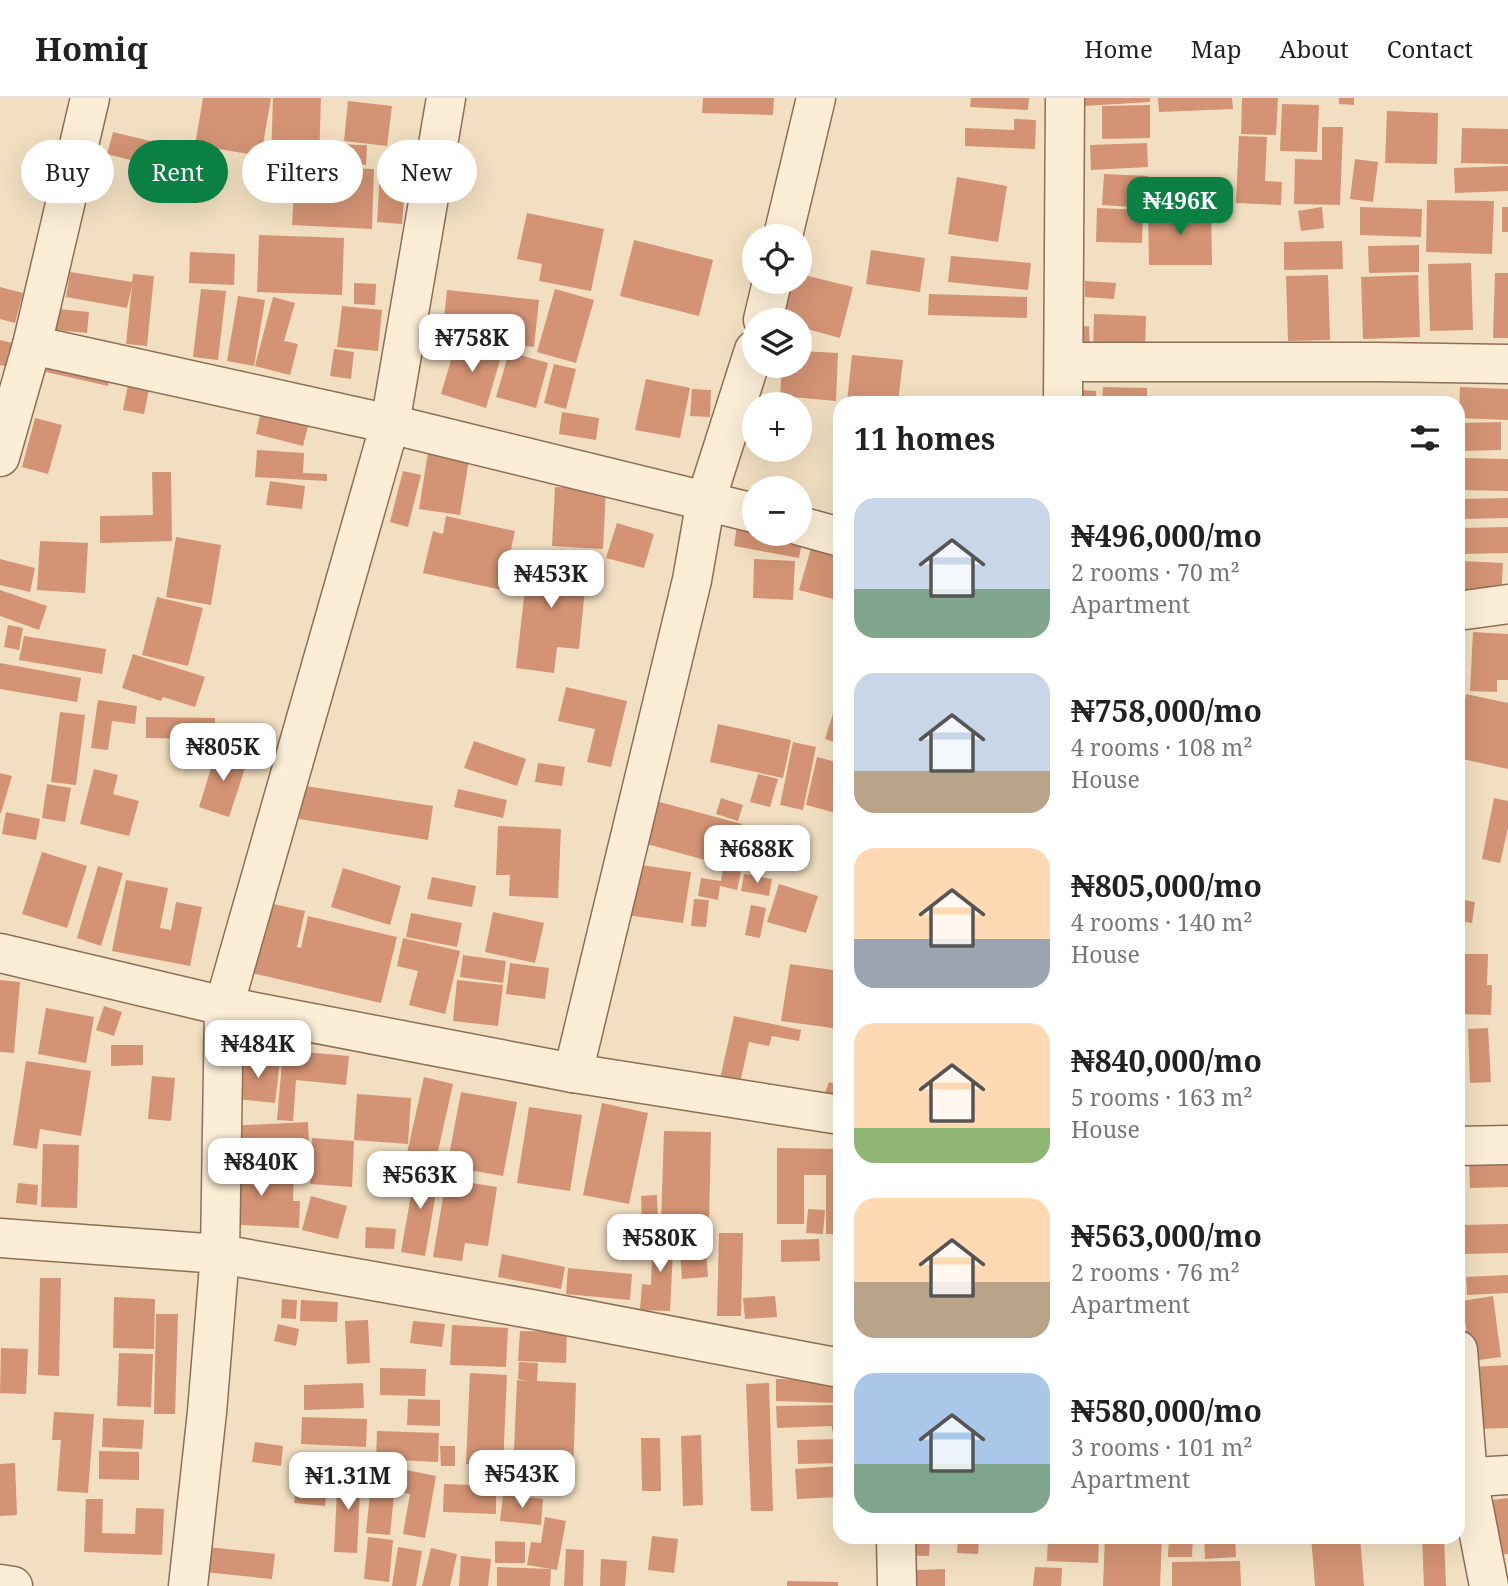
<!DOCTYPE html>
<meta charset="utf-8">
<style>
body{margin:0;font-family:"Noto Serif",serif;background:#f6f6f6;color:#222;height:100vh;display:flex;flex-direction:column;font-size:26px;white-space:nowrap}
*{box-sizing:border-box;margin:0}
p{font-size:23px;color:#767676}
.icon{flex:none;width:38px;height:38px;fill:none;stroke:currentColor;stroke-width:2;stroke-linecap:round;stroke-linejoin:round}
.map{position:relative;flex:1;overflow:hidden}
.panel{position:absolute;left:833px;top:298px;width:632px;height:1148px;display:flex;flex-direction:column;background:#fff;border-radius:21px;box-shadow:0 7px 28px #0002}
.panel>*{flex:none}
.guide{position:absolute;left:21px;top:42px;width:665px;height:63px;display:flex;gap:14px}
.buttons{position:absolute;left:742px;top:126px;display:grid;gap:14px}
.buttons a{display:grid;place-items:center;width:70px;height:70px;border-radius:50%;background:#fff;box-shadow:0 7px 28px #0002;font-size:35px}
.price{position:absolute;translate:-50% -60px;padding:0 16px;border-radius:14px;background:#fff;color:#222;font-size:23px;line-height:46px;filter:drop-shadow(0 2px 4px #0008)}
.price::after{content:'';position:absolute;left:50%;top:42px;width:21px;height:16px;margin-left:-10px;background:inherit;clip-path:polygon(0 0,100% 0,50% 100%)}
.price.current{background:#0b8043;color:#fff}
ul{padding:0;list-style:none}
li{display:flex;align-items:center;gap:21px;height:175px;padding:0 21px}
li span{display:grid;place-items:center;flex:none;width:196px;height:140px;border-radius:21px;color:#555}
li>.icon{margin-inline-start:auto}
span .icon{width:84px;height:84px;fill:#fffc;stroke-width:1}
li b{font-size:30px}
h2{display:flex;justify-content:space-between;align-items:center;height:84px;padding:0 21px;font-size:30px}
.pill{padding:0 24px;border-radius:32px;background:#fff;box-shadow:0 7px 28px #0002;font-size:24px;line-height:63px}
.pill.current{background:#0b8043;color:#fff}
header{display:flex;align-items:center;gap:42px;box-sizing:border-box;height:98px;padding:0 35px;background:#fff;border-bottom:2px solid #e0e0e0}
header strong{font-size:33px}
nav{display:flex;gap:38px;margin-inline-start:auto;font-size:24px}
.map>svg:first-child{display:block}
</style>
<header>
<strong>Homiq</strong>
<nav><a>Home</a><a>Map</a><a>About</a><a>Contact</a></nav>
</header>
<div class="map">
<svg width="1508" height="1488" viewBox="0 0 1508 1488">
<rect width="100%" height="100%" fill="#f2dfc1"/>
<!-- building -->
<g fill="#d39374">
<path d="M203,0H271L261,58L195,47Z"/>
<path d="M273,0H321L319,63L271,61Z"/>
<path d="M703,0H774L773,17L702,15Z"/>
<path d="M971,0H1029L1028,12L970,9Z"/>
<path d="M1083,0H1150V4L1083,8Z"/>
<path d="M1158,0H1232L1233,11L1159,14Z"/>
<path d="M1242,0H1278L1276,37L1241,36Z"/>
<path d="M1339,0H1354V7L1339,6Z"/>
<path d="M348,3L392,8L387,48L344,43Z"/>
<path d="M1282,6L1319,7L1317,54L1280,53Z"/>
<path d="M1150,7V40L1102,41V8Z"/>
<path d="M1387,13L1438,15L1437,66L1385,65Z"/>
<path d="M1014,21L1036,22L1035,51L965,48V30L1014,32Z"/>
<path d="M1322,29H1343L1340,107L1294,106L1295,61L1322,62Z"/>
<path d="M1462,30L1508,31V66L1461,65Z"/>
<path d="M113,34L195,54L189,77L107,56Z"/>
<path d="M1239,38L1267,39L1265,83L1282,84L1281,107L1236,105Z"/>
<path d="M1147,45L1148,69L1091,72L1090,47Z"/>
<path d="M325,46L367,47L366,67L324,65Z"/>
<path d="M1355,61L1378,64L1373,104L1350,101Z"/>
<path d="M1508,68V93L1455,95L1454,70Z"/>
<path d="M322,69L374,71L372,131L292,127L294,92L321,93Z"/>
<path d="M380,74L406,76L402,126L377,124Z"/>
<path d="M1104,76L1148,78L1146,110L1102,107Z"/>
<path d="M957,79L1007,88L998,144L948,136Z"/>
<path d="M1427,102L1494,103L1492,156L1426,154Z"/>
<path d="M1322,109L1324,130L1301,133L1298,113Z"/>
<path d="M1360,109L1422,111L1421,139L1360,137Z"/>
<rect x="1502" y="109" width="6" height="25"/>
<path d="M1097,110L1143,112L1142,145L1096,144Z"/>
<path d="M1211,110L1212,167H1149L1148,111Z"/>
<path d="M527,115L604,131L591,193L539,183L542,166L517,161Z"/>
<path d="M259,137L344,140L342,197L257,194Z"/>
<path d="M634,142L713,162L699,218L620,198Z"/>
<path d="M1342,143L1343,171L1284,172V144Z"/>
<path d="M1419,147V174L1369,175L1368,148Z"/>
<path d="M871,152L925,160L920,194L866,186Z"/>
<path d="M190,154L235,156L234,187L189,185Z"/>
<path d="M951,158L1031,165L1028,192L948,184Z"/>
<path d="M1471,165L1473,232L1430,233L1428,166Z"/>
<path d="M70,174L132,184L133,176L154,178L147,248L126,246L132,188L127,210L66,199Z"/>
<path d="M1495,175H1508V240H1493Z"/>
<path d="M800,176L853,189L840,240L800,229V222H777L787,184H800Z"/>
<path d="M1328,177L1330,242L1288,243L1286,178Z"/>
<path d="M1418,177L1420,239L1363,241L1361,179Z"/>
<path d="M1085,183L1116,185L1114,201L1085,199Z"/>
<path d="M354,185L376,186L375,207L354,206Z"/>
<path d="M0,189L23,195L15,225L0,221Z"/>
<path d="M201,191L226,193L218,262L193,259Z"/>
<path d="M555,191L594,202L576,265L537,254Z"/>
<path d="M447,192L539,202L534,249L442,239Z"/>
<path d="M929,196L1027,199V220L928,217Z"/>
<path d="M238,198L265,202L254,268L227,263Z"/>
<path d="M273,199L295,205L284,243L298,246L290,277L255,268Z"/>
<path d="M342,208L382,212L378,253L337,249Z"/>
<path d="M58,211L89,214L87,235L56,232Z"/>
<path d="M1094,216L1146,218L1145,252L1093,251Z"/>
<path d="M1089,228L1090,253L1078,254L1077,229Z"/>
<path d="M0,242L13,245L8,269L0,267Z"/>
<path d="M457,242L502,255L486,310L441,296Z"/>
<path d="M334,251L354,254L351,281L330,278Z"/>
<path d="M51,253L113,267L108,288L46,274Z"/>
<path d="M800,253L838,255L836,303L780,298L782,268H800Z"/>
<path d="M509,254L548,265L536,310L496,299Z"/>
<path d="M852,257L903,262L898,304H847Z"/>
<path d="M554,266L576,271L566,311L544,305Z"/>
<path d="M130,277L151,281L144,316L123,312Z"/>
<path d="M646,281L690,290L680,340L635,332Z"/>
<path d="M1103,289L1147,290V304H1102Z"/>
<path d="M1460,289L1508,291V322L1459,320Z"/>
<path d="M692,291L711,292L710,319L690,318Z"/>
<path d="M1081,292L1096,293V304H1080Z"/>
<path d="M262,309L310,320L303,348L256,336Z"/>
<path d="M562,314L599,320L596,342L559,336Z"/>
<path d="M35,320L62,327L48,376L22,369Z"/>
<path d="M1501,324V352L1461,353L1460,325Z"/>
<path d="M429,348L470,355L460,417L419,411Z"/>
<path d="M257,352L304,355L303,375L327,376V383L255,379Z"/>
<path d="M1461,360L1508,361V393L1460,392Z"/>
<path d="M403,373L421,377L408,429L390,424Z"/>
<path d="M152,374H171L172,443L100,445V418L153,417Z"/>
<path d="M270,383L305,388L302,411L266,407Z"/>
<path d="M555,389L606,391L603,451L552,448Z"/>
<path d="M1508,400V420L1461,421V401Z"/>
<path d="M446,418L515,433L502,492L423,475L433,433L443,436Z"/>
<path d="M617,425L654,436L644,470L606,460Z"/>
<path d="M737,427L754,430V436H788L803,439L799,460L734,448Z"/>
<path d="M1508,429V455L1461,456V430Z"/>
<path d="M176,439L221,447L211,507L166,499Z"/>
<path d="M814,440L840,447V503L799,492Z"/>
<path d="M40,443L88,445L85,495L37,492Z"/>
<path d="M529,455L588,461L579,551L557,549L554,575L516,570Z"/>
<path d="M0,461L35,470L30,494L0,487Z"/>
<path d="M754,461L795,463L793,502L753,500Z"/>
<path d="M1462,463L1503,465L1501,500L1460,499Z"/>
<path d="M0,492L47,508L39,532L0,518Z"/>
<path d="M157,499L203,510L188,568L142,557Z"/>
<path d="M8,527L23,530L19,552L4,549Z"/>
<path d="M1458,528L1464,529L1459,563H1458Z"/>
<path d="M1473,534L1508,536V582H1497V594L1470,593Z"/>
<path d="M24,538L106,551L102,576L19,562Z"/>
<path d="M133,556L205,579L195,609L163,599L161,603L122,590Z"/>
<path d="M0,565L81,580L77,604L0,591Z"/>
<path d="M566,589L627,603L611,669L587,664L595,631L558,623Z"/>
<path d="M839,596H840V646L825,641Z"/>
<path d="M1466,596L1508,605V671L1458,660V637Z"/>
<path d="M98,602L137,608L135,626L112,623L108,652L91,650Z"/>
<path d="M60,614L85,617L76,687L51,684Z"/>
<path d="M146,619L215,620V641L146,640Z"/>
<path d="M718,626L791,642L783,680L710,664Z"/>
<path d="M474,643L526,661L517,688L464,670Z"/>
<path d="M793,644L816,649L803,712L780,707Z"/>
<path d="M217,651L248,661L229,719L199,709Z"/>
<path d="M817,659L840,665V716L806,707Z"/>
<path d="M538,665L565,669L562,688L535,684Z"/>
<path d="M94,671L118,677L113,696L139,703L129,738L80,726Z"/>
<path d="M0,675L12,678L1,715H0Z"/>
<path d="M758,676L778,681L770,709L750,704Z"/>
<path d="M47,686L71,690L65,724L42,720Z"/>
<path d="M299,687L433,708L428,742L293,720Z"/>
<path d="M458,691L507,702L503,720L454,709Z"/>
<path d="M721,700L743,707L738,723L716,716Z"/>
<path d="M1494,700L1508,703V730L1500,765L1482,761Z"/>
<path d="M652,702L742,726L730,769L640,744Z"/>
<path d="M6,714L40,721L36,742L2,736Z"/>
<path d="M498,728L561,731L558,800L509,798L510,777H496Z"/>
<path d="M42,754L87,768L67,830L22,816Z"/>
<path d="M633,766L691,774L683,825L626,817Z"/>
<path d="M98,768L123,775L101,848L77,840Z"/>
<path d="M343,770L401,788L390,827L331,809Z"/>
<path d="M723,770L741,774L737,792L720,788L718,802L698,798L701,780L721,783Z"/>
<path d="M744,776L772,781L769,798L741,793Z"/>
<path d="M432,779L476,788L472,809L427,801Z"/>
<path d="M126,782L168,790L160,830L171,832L176,804L202,809L190,868L112,853Z"/>
<path d="M779,786L818,798L806,835L767,824Z"/>
<path d="M694,801L709,802L706,829L691,828Z"/>
<path d="M1458,801L1475,804L1472,825L1458,823Z"/>
<path d="M260,803L305,813L297,849L301,850L308,818L397,839L381,905L243,873Z"/>
<path d="M751,807L766,810L760,840L745,837Z"/>
<path d="M493,814L544,825L535,865L485,854Z"/>
<path d="M411,815L462,825L457,849L406,839Z"/>
<path d="M403,840L460,853L445,916L409,907L418,873L397,868Z"/>
<path d="M1458,856H1488L1487,887H1492L1491,917L1458,916Z"/>
<path d="M463,857L506,863L503,885L460,879Z"/>
<path d="M510,865L549,870L545,901L506,896Z"/>
<path d="M790,866L840,873V931L781,923Z"/>
<path d="M0,882L20,884L14,955L0,954Z"/>
<path d="M457,882L503,887L498,928L453,923Z"/>
<path d="M104,908L122,914L114,938L96,932Z"/>
<path d="M46,910L94,919L86,965L38,956Z"/>
<path d="M734,918L801,932L799,943L772,938L769,948L749,944L740,985L720,981Z"/>
<path d="M1488,930L1491,984L1470,985L1468,931Z"/>
<path d="M111,947H143V967L111,968Z"/>
<path d="M283,952L349,958L346,987L296,982L293,1023L277,1022Z"/>
<path d="M242,958L280,962L275,1005L237,1001Z"/>
<path d="M26,963L91,973L81,1038L40,1031L37,1051L13,1047Z"/>
<path d="M152,978L175,980L171,1023L148,1021Z"/>
<path d="M424,979L453,986L436,1062L407,1055Z"/>
<path d="M829,984L840,988V1013L821,1006Z"/>
<path d="M461,994L517,1004L503,1078L447,1068Z"/>
<path d="M357,996L411,1000L408,1046L354,1042Z"/>
<path d="M602,1005L648,1015L629,1106L583,1097Z"/>
<path d="M529,1009L582,1017L570,1093L517,1085Z"/>
<path d="M308,1024L310,1071L286,1072L285,1045L228,1048L227,1028Z"/>
<path d="M664,1033L711,1034L709,1125L661,1124Z"/>
<path d="M312,1040L354,1043L352,1089L310,1086Z"/>
<path d="M43,1046L79,1047L77,1110L41,1109Z"/>
<path d="M777,1050L840,1051V1136H826V1077H804V1126H777Z"/>
<path d="M1508,1062V1089L1470,1090L1469,1063Z"/>
<path d="M416,1068L440,1072L425,1158L401,1154Z"/>
<path d="M227,1070L294,1073L293,1103H300L299,1130L225,1126Z"/>
<path d="M446,1081L497,1089L488,1148L465,1145L462,1163L433,1159Z"/>
<path d="M18,1085L38,1087L37,1107L16,1105Z"/>
<path d="M657,1097L658,1125H642L641,1098Z"/>
<path d="M311,1098L347,1108L338,1141L302,1132Z"/>
<path d="M808,1111L825,1112L823,1136L806,1135Z"/>
<path d="M1508,1126V1155L1461,1156L1460,1127Z"/>
<path d="M366,1129L396,1131L394,1151L365,1150Z"/>
<path d="M653,1132L674,1133L670,1213L640,1212L642,1186L651,1187Z"/>
<path d="M719,1135H743L741,1218H717Z"/>
<path d="M705,1136L708,1179L682,1181L679,1137Z"/>
<path d="M819,1141L820,1163L781,1164V1142Z"/>
<path d="M502,1156L565,1169L561,1191L498,1179Z"/>
<path d="M568,1170L632,1176L630,1202L566,1196Z"/>
<path d="M1508,1177V1195L1467,1197L1466,1179Z"/>
<path d="M40,1180H61L59,1278L38,1277Z"/>
<path d="M775,1198L777,1219L745,1221L743,1200Z"/>
<path d="M1493,1198L1501,1259L1471,1263L1462,1203Z"/>
<path d="M114,1199L155,1201L154,1251L113,1250Z"/>
<path d="M282,1201L297,1202L296,1221L281,1220Z"/>
<path d="M301,1202L338,1204L337,1224L300,1223Z"/>
<path d="M156,1216H178L175,1316H154Z"/>
<path d="M368,1222L370,1265L347,1266L345,1223Z"/>
<path d="M413,1223L445,1226L442,1249L410,1245Z"/>
<path d="M278,1226L299,1231L296,1248L274,1243Z"/>
<path d="M452,1227L508,1230L506,1269L450,1267Z"/>
<path d="M520,1233L567,1234L566,1265L518,1263Z"/>
<path d="M1,1250L28,1251L26,1296L0,1295Z"/>
<path d="M119,1255L153,1256L151,1309L117,1308Z"/>
<path d="M519,1264L538,1265L537,1283L576,1285L573,1377L513,1375L517,1282L527,1283L518,1281Z"/>
<path d="M1508,1267V1330L1475,1331L1472,1269Z"/>
<path d="M380,1270L426,1271L425,1298L380,1297Z"/>
<path d="M470,1275L507,1277L503,1368L466,1366Z"/>
<path d="M776,1281L840,1282V1305L776,1303Z"/>
<path d="M363,1285L364,1310L304,1312V1287Z"/>
<path d="M769,1285L773,1413H751L746,1286Z"/>
<path d="M408,1301L440,1302V1328L407,1327Z"/>
<path d="M840,1307V1333H832V1328L777,1330L776,1308Z"/>
<path d="M54,1314L94,1316L88,1395L57,1393L61,1342H52Z"/>
<path d="M302,1319L367,1321L366,1349L301,1346Z"/>
<path d="M103,1320L144,1322L142,1351L102,1349Z"/>
<path d="M377,1333L439,1335L438,1364L376,1361Z"/>
<path d="M701,1337L703,1407L683,1408L681,1338Z"/>
<path d="M641,1340H660L661,1393H642Z"/>
<path d="M840,1341V1365L798,1366L797,1342Z"/>
<path d="M255,1344L283,1348L281,1368L252,1364Z"/>
<path d="M440,1348H455V1368H441Z"/>
<path d="M99,1353L139,1354V1382L99,1381Z"/>
<path d="M299,1359L330,1362L325,1408L294,1405Z"/>
<path d="M15,1365L17,1417L0,1418V1366Z"/>
<path d="M840,1368V1399L797,1401L795,1371Z"/>
<path d="M401,1371L436,1378L425,1440L403,1436L410,1396L397,1394Z"/>
<path d="M338,1372L361,1373L357,1455L334,1454Z"/>
<path d="M371,1385L395,1387L390,1437L366,1435Z"/>
<path d="M444,1386L496,1388V1416L443,1414Z"/>
<path d="M503,1397L543,1401L541,1427L500,1423Z"/>
<path d="M1508,1400V1456L1497,1457L1491,1402Z"/>
<path d="M86,1401H103L102,1435L135,1436L136,1410L164,1411L162,1457L84,1454Z"/>
<path d="M545,1419L566,1423L557,1472L527,1467L531,1444L541,1445Z"/>
<path d="M652,1438L678,1441L674,1475L648,1472Z"/>
<path d="M890,1438H930L929,1458L890,1457Z"/>
<path d="M958,1438H979L978,1456L957,1455Z"/>
<path d="M1048,1438H1099L1098,1465L1047,1463Z"/>
<path d="M1105,1438H1162L1160,1488H1103Z"/>
<path d="M1169,1438H1193L1192,1459H1168Z"/>
<path d="M1204,1438H1235L1236,1459L1205,1461Z"/>
<path d="M1311,1438H1360L1364,1488H1315Z"/>
<path d="M1422,1438H1444L1446,1488H1424Z"/>
<path d="M368,1439L393,1442L389,1484L364,1481Z"/>
<path d="M495,1443L525,1444V1465H495Z"/>
<path d="M207,1449L275,1456L272,1481L204,1474Z"/>
<path d="M398,1449L422,1453L416,1488H392Z"/>
<path d="M431,1450L457,1456L450,1488H422Z"/>
<path d="M566,1451L584,1452L583,1488H564Z"/>
<path d="M461,1458L491,1461L488,1488H459Z"/>
<path d="M601,1461L627,1463L625,1488H600Z"/>
<path d="M1240,1463L1241,1488H1172V1464Z"/>
<path d="M497,1469L551,1471L550,1488H497Z"/>
<path d="M1035,1469L1062,1470L1061,1488H1033Z"/>
<path d="M945,1471V1488H892V1473Z"/>
<path d="M787,1483L838,1484V1488H787Z"/>
</g>
<g fill="none" stroke-linecap="round" stroke-linejoin="round">
<defs>
<g id="minor">
<path d="M783,138L816,0"/>
<path d="M763,222L772,184"/>
<path d="M32,247L390,326L754,415"/>
<path d="M1065,264H1378L1508,266"/>
<path d="M1063,304L1065,0"/>
<path d="M0,359L32,247L90,0"/>
<path d="M800,428L840,439"/>
<path d="M1458,513L1508,506"/>
<path d="M0,855L224,908L573,975L840,1017"/>
<path d="M573,975L692,482L706,402L754,252"/>
<path d="M1458,1048L1508,1047"/>
<path d="M0,1140L220,1156L531,1211L840,1270"/>
<path d="M1458,1252L1468,1380L1489,1488"/>
<path d="M1458,1380L1508,1377"/>
<path d="M896,1438L897,1488"/>
<path d="M0,1486L13,1488"/>
<path d="M188,1488L207,1314L220,1156L224,908L390,326L446,0"/>
</g>
</defs>
<!-- minor casing -->
<use href="#minor" stroke="#8d6f57" stroke-width="41"/>
<!-- minor -->
<use href="#minor" stroke="#fbedd6" stroke-width="38"/>
</g>
</svg>
<div class="buttons">
<a><svg class="icon" aria-label="locate" viewBox="0 0 24 24"><circle cx="12" cy="12" r="6"/><path d="M12 2v4M12 18v4M2 12h4M18 12h4"/></svg></a>
<a><svg class="icon" aria-label="layers" viewBox="0 0 24 24"><path d="M12 4l9 5-9 5-9-5zM3 14l9 5 9-5"/></svg></a>
<a>+</a>
<a>−</a>
</div>
<b class="price current" style="left:1180px;top:139px">₦496K</b>
<b class="price" style="left:472px;top:276px">₦758K</b>
<b class="price" style="left:551px;top:512px">₦453K</b>
<b class="price" style="left:223px;top:685px">₦805K</b>
<b class="price" style="left:757px;top:787px">₦688K</b>
<b class="price" style="left:258px;top:982px">₦484K</b>
<b class="price" style="left:261px;top:1100px">₦840K</b>
<b class="price" style="left:420px;top:1113px">₦563K</b>
<b class="price" style="left:660px;top:1176px">₦580K</b>
<b class="price" style="left:522px;top:1412px">₦543K</b>
<b class="price" style="left:348px;top:1414px">₦1.31M</b>
<div class="guide">
<a class="pill">Buy</a>
<a class="pill current">Rent</a>
<a class="pill">Filters</a>
<a class="pill">New</a>
</div>
<section class="panel">
<h2>11 homes<svg class="icon" aria-label="filters" viewBox="0 0 24 24"><path d="M4 7h16M4 17h16"/><circle cx="9" cy="7" r="2"/><circle cx="15" cy="17" r="2"/></svg></h2>
<ul>
<li><span style="background:linear-gradient(#c9d6e8 65%,#7fa58c 0)"><svg class="icon" aria-label="home" viewBox="0 0 24 24"><path d="M3 11l9-7 9 7M6 9v11h12V9"/></svg></span><div><b>₦496,000/mo</b><p>2 rooms · 70 m²</p><p>Apartment</p></div></li>
<li><span style="background:linear-gradient(#c9d6e8 70%,#b9a48a 0)"><svg class="icon" aria-label="home" viewBox="0 0 24 24"><path d="M3 11l9-7 9 7M6 9v11h12V9"/></svg></span><div><b>₦758,000/mo</b><p>4 rooms · 108 m²</p><p>House</p></div></li>
<li><span style="background:linear-gradient(#ffd9b3 65%,#9aa5b1 0)"><svg class="icon" aria-label="home" viewBox="0 0 24 24"><path d="M3 11l9-7 9 7M6 9v11h12V9"/></svg></span><div><b>₦805,000/mo</b><p>4 rooms · 140 m²</p><p>House</p></div></li>
<li><span style="background:linear-gradient(#ffd9b3 75%,#8fb573 0)"><svg class="icon" aria-label="home" viewBox="0 0 24 24"><path d="M3 11l9-7 9 7M6 9v11h12V9"/></svg></span><div><b>₦840,000/mo</b><p>5 rooms · 163 m²</p><p>House</p></div></li>
<li><span style="background:linear-gradient(#ffd9b3 60%,#b9a48a 0)"><svg class="icon" aria-label="home" viewBox="0 0 24 24"><path d="M3 11l9-7 9 7M6 9v11h12V9"/></svg></span><div><b>₦563,000/mo</b><p>2 rooms · 76 m²</p><p>Apartment</p></div></li>
<li><span style="background:linear-gradient(#a9c7e8 65%,#7fa58c 0)"><svg class="icon" aria-label="home" viewBox="0 0 24 24"><path d="M3 11l9-7 9 7M6 9v11h12V9"/></svg></span><div><b>₦580,000/mo</b><p>3 rooms · 101 m²</p><p>Apartment</p></div></li>
</ul>
</section>
</div>
